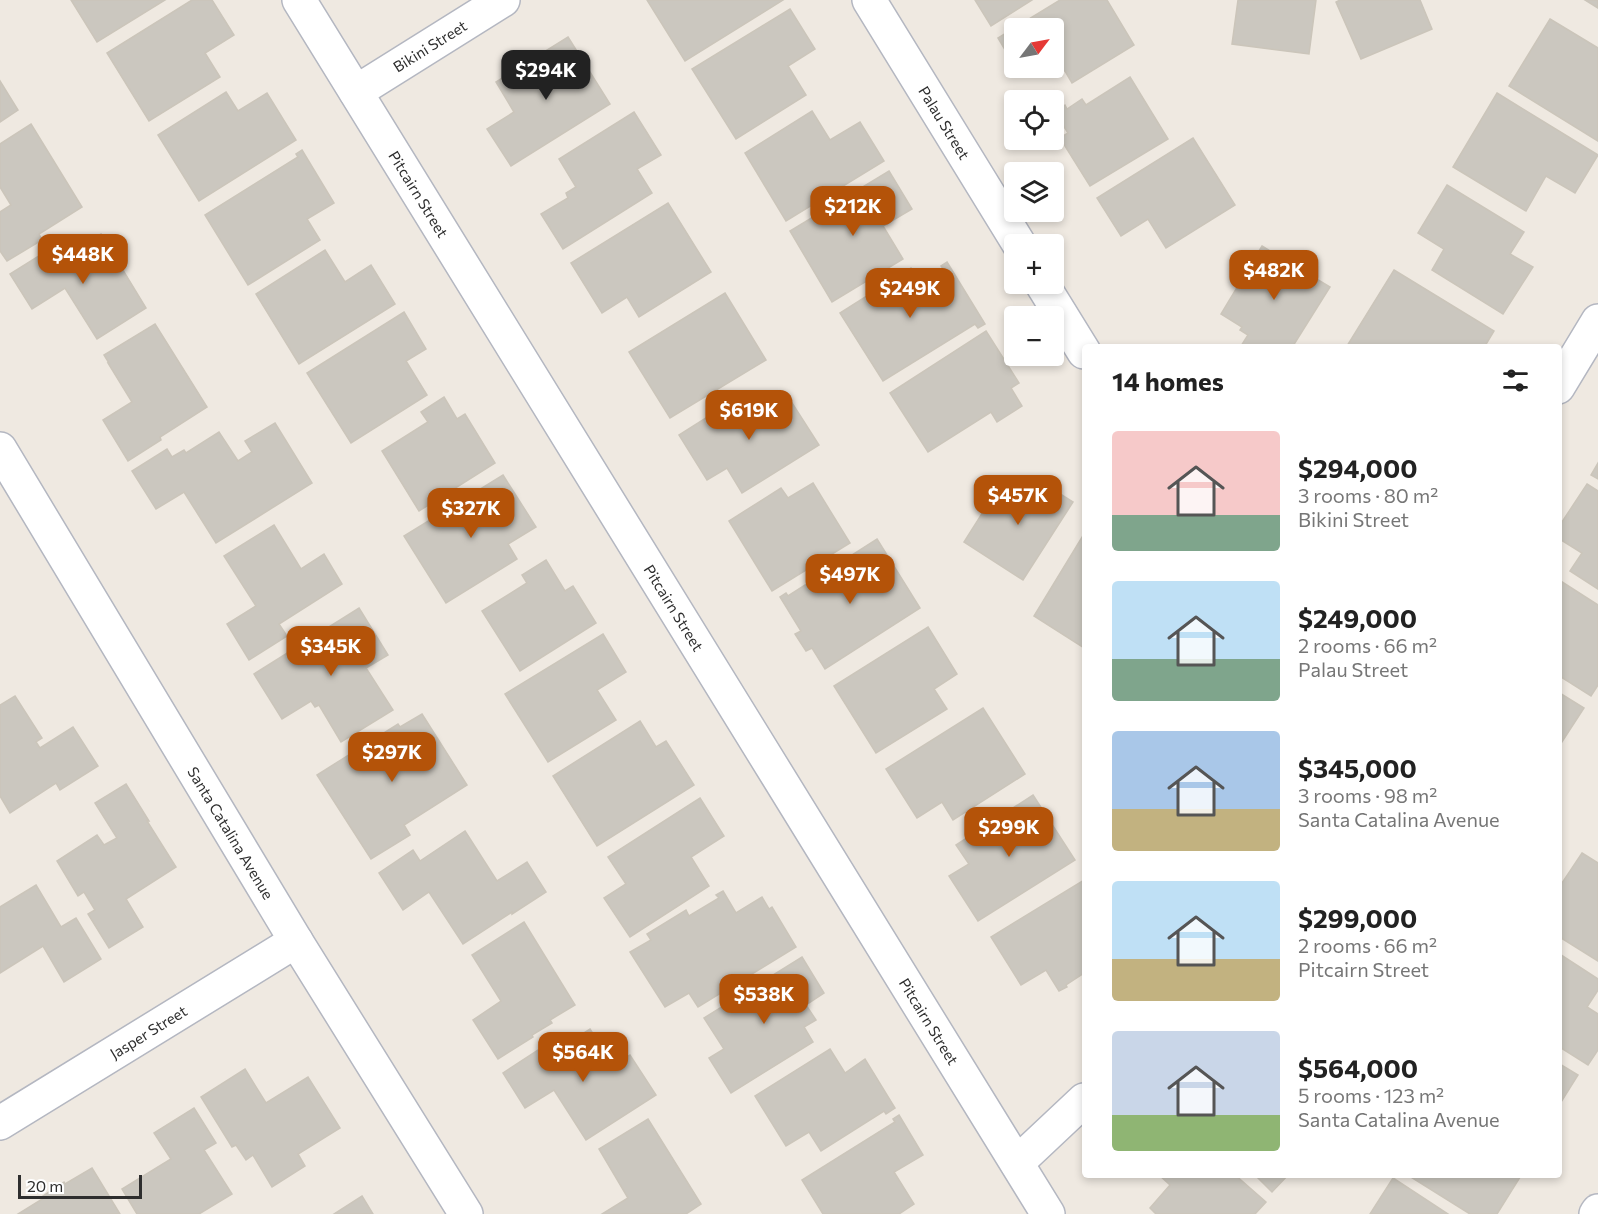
<!DOCTYPE html>
<meta charset="utf-8">
<style>
body{margin:0;font-family:Commissioner,sans-serif;background:#f6f6f6;color:#222;height:100vh;display:flex;flex-direction:column;font-size:22px;white-space:nowrap}
*{box-sizing:border-box;margin:0}
p{font-size:20px;color:#767676}
.icon{flex:none;width:33px;height:33px;fill:none;stroke:currentColor;stroke-width:2;stroke-linecap:round;stroke-linejoin:round}
.map{position:relative;flex:1;overflow:hidden}
.sheet{position:absolute;left:1082px;top:344px;width:480px;height:834px;display:flex;flex-direction:column;background:#fff;border-radius:6px;box-shadow:0 3px 9px #0003}
.sheet>*{flex:none}
.needle{width:39px;rotate:58deg}
.controls{position:absolute;left:1004px;top:18px;display:grid;gap:12px}
.controls a{display:grid;place-items:center;width:60px;height:60px;border-radius:6px;background:#fff;box-shadow:0 3px 9px #0003;font-size:30px}
.scale{position:absolute;left:18px;bottom:15px;width:124px;box-sizing:border-box;padding-left:6px;border:3px solid #2e2e2e;border-top:0;font-size:16px;line-height:21px;white-space:nowrap;color:#2e2e2e;-webkit-text-stroke:4px #fff;paint-order:stroke}
.price{position:absolute;translate:-50% -51px;padding:0 14px;border-radius:12px;background:#b45309;color:#fff;font-size:20px;line-height:39px;filter:drop-shadow(0 2px 3px #0008)}
.price::after{content:'';position:absolute;left:50%;top:36px;width:18px;height:14px;margin-left:-9px;background:inherit;clip-path:polygon(0 0,100% 0,50% 100%)}
.price.active{background:#222;color:#fff}
ul{padding:0;list-style:none}
li{display:flex;align-items:center;gap:18px;height:150px;padding:0 30px}
li span{display:grid;place-items:center;flex:none;width:168px;height:120px;border-radius:6px;color:#555}
li>.icon{margin-inline-start:auto}
span .icon{width:72px;height:72px;fill:#fffc;stroke-width:1}
li b{font-size:26px}
h2{display:flex;justify-content:space-between;align-items:center;height:72px;padding:0 30px;font-size:26px}
.map>svg:first-child{display:block}
</style>
<div class="map">
<svg width="1598" height="1214" viewBox="0 0 1598 1214">
<rect width="100%" height="100%" fill="#efe9e1"/>
<!-- building -->
<g fill="#cbc7bf" stroke="#cbc5ba" stroke-width="1.5">
<path d="M71,0H165L97,42Z"/>
<path d="M192,0H212L234,35L205,53L220,77L149,121L107,53Z"/>
<path d="M647,0H783L685,61Z"/>
<path d="M975,0H1032L991,26Z"/>
<path d="M1060,0H1107L1134,45L1072,83L1065,71L1053,68V28H1014V65L998,38Z"/>
<path d="M1238,0H1316L1309,54L1232,44Z"/>
<path d="M1340,0H1420L1432,29L1361,59L1336,2Z"/>
<path d="M1585,0H1598V8Z"/>
<path d="M790,9L815,49L788,66L806,95L736,139L692,69Z"/>
<path d="M1550,19L1598,48V141L1509,86Z"/>
<path d="M568,37L610,104L511,166L487,129L514,112L496,82Z"/>
<path d="M1016,68H1033L1020,75Z"/>
<path d="M1130,77L1168,139L1090,186L1060,138L1068,133L1055,112L1065,105L1067,109L1082,99L1086,105Z"/>
<path d="M0,81L18,110L0,122Z"/>
<path d="M226,92L238,111L267,93L296,140L199,201L158,135Z"/>
<path d="M1497,93L1598,155L1575,193L1546,176L1526,211L1453,167Z"/>
<path d="M812,111L830,140L860,122L884,161L786,221L745,153Z"/>
<path d="M634,112L661,155L637,169L652,193L563,249L541,214L568,198L566,193L576,187L559,159Z"/>
<path d="M31,124L82,207L39,234L42,240L7,261L0,251V212L11,205L0,187V144Z"/>
<path d="M1193,138L1235,205L1166,248L1148,219L1121,236L1097,198Z"/>
<path d="M302,150L334,203L307,219L320,240L248,285L205,215L298,157L296,154Z"/>
<path d="M889,171L912,209L883,226L903,259L832,302L790,231Z"/>
<path d="M1447,185L1524,232L1510,254L1533,267L1503,314L1432,270L1444,249L1418,233Z"/>
<path d="M668,203L711,272L639,317L627,297L602,313L571,263Z"/>
<path d="M101,234L146,308L97,339L65,288L32,309L10,274L50,249L57,261Z"/>
<path d="M1262,246L1330,287L1293,346H1241L1248,335L1240,330L1242,327L1221,314Z"/>
<path d="M325,250L345,282L371,265L395,304L299,364L256,294Z"/>
<path d="M947,262L985,324L978,328L975,324L883,381L840,313L911,268L921,284L944,270L941,266Z"/>
<path d="M1394,270L1494,331L1485,346H1347Z"/>
<path d="M725,293L766,360L670,418L629,352Z"/>
<path d="M404,312L426,349L406,361L427,395L351,443L307,373Z"/>
<path d="M155,324L207,407L160,437L161,440L128,461L103,420L132,402L108,363H109L104,355Z"/>
<path d="M986,331L1019,383L1011,388L1022,406L997,422L991,412L928,452L890,393Z"/>
<path d="M747,392L760,412L787,395L819,445L742,493L727,468L707,480L679,435Z"/>
<path d="M444,397L457,419L465,414L495,463L419,511L382,451L428,422L421,412Z"/>
<path d="M275,423L312,483L216,543L184,492L156,509L132,471L167,449L172,457L184,450L186,453L219,432L238,461L252,452L245,441Z"/>
<path d="M1598,463V479L1591,475Z"/>
<path d="M503,475L536,527L508,544L517,559L446,603L404,536Z"/>
<path d="M1035,478L1073,502L1023,580L964,542L1002,482L1012,488L1014,486L1026,493Z"/>
<path d="M813,483L850,543L772,591L729,521L781,488L788,498Z"/>
<path d="M1587,484L1598,491V589L1570,571L1582,553L1558,538V528Z"/>
<path d="M274,525L301,569L324,554L342,584L279,624L287,636L249,660L227,624L256,606L224,556Z"/>
<path d="M1084,534V648L1034,616Z"/>
<path d="M877,539L920,608L825,669L812,648L806,651L795,634L801,631L780,597L786,593L788,596Z"/>
<path d="M546,560L565,591L573,586L596,623L520,671L482,611L527,583L522,575Z"/>
<path d="M1559,580L1598,605V685L1591,696L1558,675Z"/>
<path d="M359,608L388,655L366,668L393,710L341,742L319,705L315,707L311,701L282,719L254,674Z"/>
<path d="M928,627L957,674L934,689L947,709L876,753L834,686Z"/>
<path d="M603,634L626,672L597,690L616,720L548,762L505,694Z"/>
<path d="M1558,692L1584,708L1558,748Z"/>
<path d="M15,696L42,738L36,742L40,748L73,727L98,766L60,790L56,783L10,813L0,796V705Z"/>
<path d="M983,708L1025,774L953,820L942,802L917,818L886,769Z"/>
<path d="M422,714L467,785L404,825L410,835L371,859L317,775L398,724L400,727Z"/>
<path d="M640,721L656,747L666,741L694,785L597,846L553,776Z"/>
<path d="M126,784L149,821H147L176,867L126,899L143,927L109,948L88,914L95,910L84,892L78,896L57,861L97,835L104,845L117,838L95,803Z"/>
<path d="M1033,795L1075,860L978,921L949,876L969,864L956,845Z"/>
<path d="M700,798L724,836L691,857L709,886L630,937L604,898L626,884L608,857Z"/>
<path d="M465,831L497,881L527,862L546,892L512,914V912L463,944L429,892L403,910L379,873L413,850L420,861Z"/>
<path d="M1582,853L1598,863V961L1558,936V889Z"/>
<path d="M1084,880V973L1066,985L1067,987L1059,991L1046,970L1021,985L991,937Z"/>
<path d="M36,885L61,927L76,918L101,959L64,982L43,946L0,973V907Z"/>
<path d="M723,891L736,913L762,897L769,909L772,907L796,947L698,1007L689,993L665,1007L630,952L651,940L647,934L686,910L689,916L719,898L716,895Z"/>
<path d="M524,922L575,1005L550,1020L552,1023L532,1035L533,1037L498,1059L473,1020L501,1001L472,955Z"/>
<path d="M1558,953L1598,979V990L1587,1007L1598,1014V1050L1588,1065L1558,1046Z"/>
<path d="M802,957L824,993L806,1005L816,1020L804,1027L813,1042L731,1093L709,1058L724,1049L704,1018Z"/>
<path d="M590,1029L613,1066L630,1055L656,1095L586,1140L554,1090L525,1108L503,1073L538,1050L543,1059Z"/>
<path d="M830,1049L845,1073L865,1059L895,1108L886,1114L884,1111L821,1151L809,1132L786,1146L755,1096Z"/>
<path d="M1558,1063L1578,1075L1558,1107Z"/>
<path d="M245,1069L266,1103L308,1077L340,1128L298,1154L305,1166L272,1187L253,1155L246,1160L236,1145L232,1147L201,1097Z"/>
<path d="M194,1108L216,1143L204,1150L232,1194L199,1214H137L122,1189L171,1159L154,1133Z"/>
<path d="M899,1115L923,1155L894,1172L914,1204L899,1214H823L802,1180L895,1122L893,1119Z"/>
<path d="M648,1119L701,1204L686,1214H602L628,1198L599,1149Z"/>
<path d="M92,1168L120,1214H18L44,1198L43,1196L64,1182L65,1184Z"/>
<path d="M1158,1174H1234L1266,1202L1255,1214H1156L1150,1208L1170,1185Z"/>
<path d="M1254,1174H1289L1272,1192Z"/>
<path d="M1406,1174H1522L1497,1214H1470Z"/>
<path d="M1393,1178L1448,1214H1370Z"/>
<path d="M362,1196L373,1214H334Z"/>
</g>
<g fill="none" stroke-linecap="round" stroke-linejoin="round">
<defs>
<g id="minor">
<path id="s1" d="M299,0L1048,1214"/>
<path id="s2" d="M869,0L1019,244"/>
<path id="s3" d="M356,92L503,0"/>
<path d="M1042,284L1084,352"/>
<path d="M1558,387L1598,321"/>
<path id="s4" d="M0,449L296,941L466,1214"/>
<path id="s5" d="M0,1123L296,941"/>
<path d="M1017,1163L1084,1100"/>
<path d="M1596,1214L1598,1211"/>
</g>
</defs>
<!-- minor casing -->
<use href="#minor" stroke="#b4b7c1" stroke-width="36"/>
<!-- minor -->
<use href="#minor" stroke="#fff" stroke-width="33"/>
</g>
<g text-anchor="middle" dominant-baseline="central" stroke-width="6" stroke-linejoin="round" paint-order="stroke">
<!-- street labels -->
<g font-size="15" fill="#2e2e2e" stroke="#fff">
<text stroke="none"><textPath href="#s3" startOffset="87">Bikini Street</textPath></text>
<text stroke="none"><textPath href="#s2" startOffset="144">Palau Street</textPath></text>
<text stroke="none"><textPath href="#s1" startOffset="228">Pitcairn Street</textPath></text>
<text stroke="none"><textPath href="#s1" startOffset="714">Pitcairn Street</textPath></text>
<text stroke="none"><textPath href="#s4" startOffset="448">Santa Catalina Avenue</textPath></text>
<text stroke="none"><textPath href="#s1" startOffset="1200">Pitcairn Street</textPath></text>
<text stroke="none"><textPath href="#s5" startOffset="174">Jasper Street</textPath></text>
</g>
</g>
</svg>
<div class="controls">
<a><svg class="needle" viewBox="-14 -14 28 28"><path d="M0-13l5 13h-10z" fill="#e53935"/><path d="M0 13l5-13h-10z" fill="#767676"/></svg></a>
<a><svg class="icon" aria-label="locate" viewBox="0 0 24 24"><circle cx="12" cy="12" r="6"/><path d="M12 2v4M12 18v4M2 12h4M18 12h4"/></svg></a>
<a><svg class="icon" aria-label="layers" viewBox="0 0 24 24"><path d="M12 4l9 5-9 5-9-5zM3 14l9 5 9-5"/></svg></a>
<a>+</a>
<a>−</a>
</div>
<div class="scale">20 m</div>
<b class="price active" style="left:546px;top:101px">$294K</b>
<b class="price" style="left:853px;top:237px">$212K</b>
<b class="price" style="left:83px;top:285px">$448K</b>
<b class="price" style="left:1274px;top:301px">$482K</b>
<b class="price" style="left:910px;top:319px">$249K</b>
<b class="price" style="left:749px;top:441px">$619K</b>
<b class="price" style="left:1018px;top:526px">$457K</b>
<b class="price" style="left:471px;top:539px">$327K</b>
<b class="price" style="left:850px;top:605px">$497K</b>
<b class="price" style="left:331px;top:677px">$345K</b>
<b class="price" style="left:392px;top:783px">$297K</b>
<b class="price" style="left:1009px;top:858px">$299K</b>
<b class="price" style="left:764px;top:1025px">$538K</b>
<b class="price" style="left:583px;top:1083px">$564K</b>
<section class="sheet">
<h2>14 homes<svg class="icon" aria-label="filters" viewBox="0 0 24 24"><path d="M4 7h16M4 17h16"/><circle cx="9" cy="7" r="2"/><circle cx="15" cy="17" r="2"/></svg></h2>
<ul>
<li><span style="background:linear-gradient(#f6c9c9 70%,#7fa58c 0)"><svg class="icon" aria-label="home" viewBox="0 0 24 24"><path d="M3 11l9-7 9 7M6 9v11h12V9"/></svg></span><div><b>$294,000</b><p>3 rooms · 80 m²</p><p>Bikini Street</p></div></li>
<li><span style="background:linear-gradient(#bfe0f5 65%,#7fa58c 0)"><svg class="icon" aria-label="home" viewBox="0 0 24 24"><path d="M3 11l9-7 9 7M6 9v11h12V9"/></svg></span><div><b>$249,000</b><p>2 rooms · 66 m²</p><p>Palau Street</p></div></li>
<li><span style="background:linear-gradient(#a9c7e8 65%,#c2b280 0)"><svg class="icon" aria-label="home" viewBox="0 0 24 24"><path d="M3 11l9-7 9 7M6 9v11h12V9"/></svg></span><div><b>$345,000</b><p>3 rooms · 98 m²</p><p>Santa Catalina Avenue</p></div></li>
<li><span style="background:linear-gradient(#bfe0f5 65%,#c2b280 0)"><svg class="icon" aria-label="home" viewBox="0 0 24 24"><path d="M3 11l9-7 9 7M6 9v11h12V9"/></svg></span><div><b>$299,000</b><p>2 rooms · 66 m²</p><p>Pitcairn Street</p></div></li>
<li><span style="background:linear-gradient(#c9d6e8 70%,#8fb573 0)"><svg class="icon" aria-label="home" viewBox="0 0 24 24"><path d="M3 11l9-7 9 7M6 9v11h12V9"/></svg></span><div><b>$564,000</b><p>5 rooms · 123 m²</p><p>Santa Catalina Avenue</p></div></li>
</ul>
</section>
</div>
